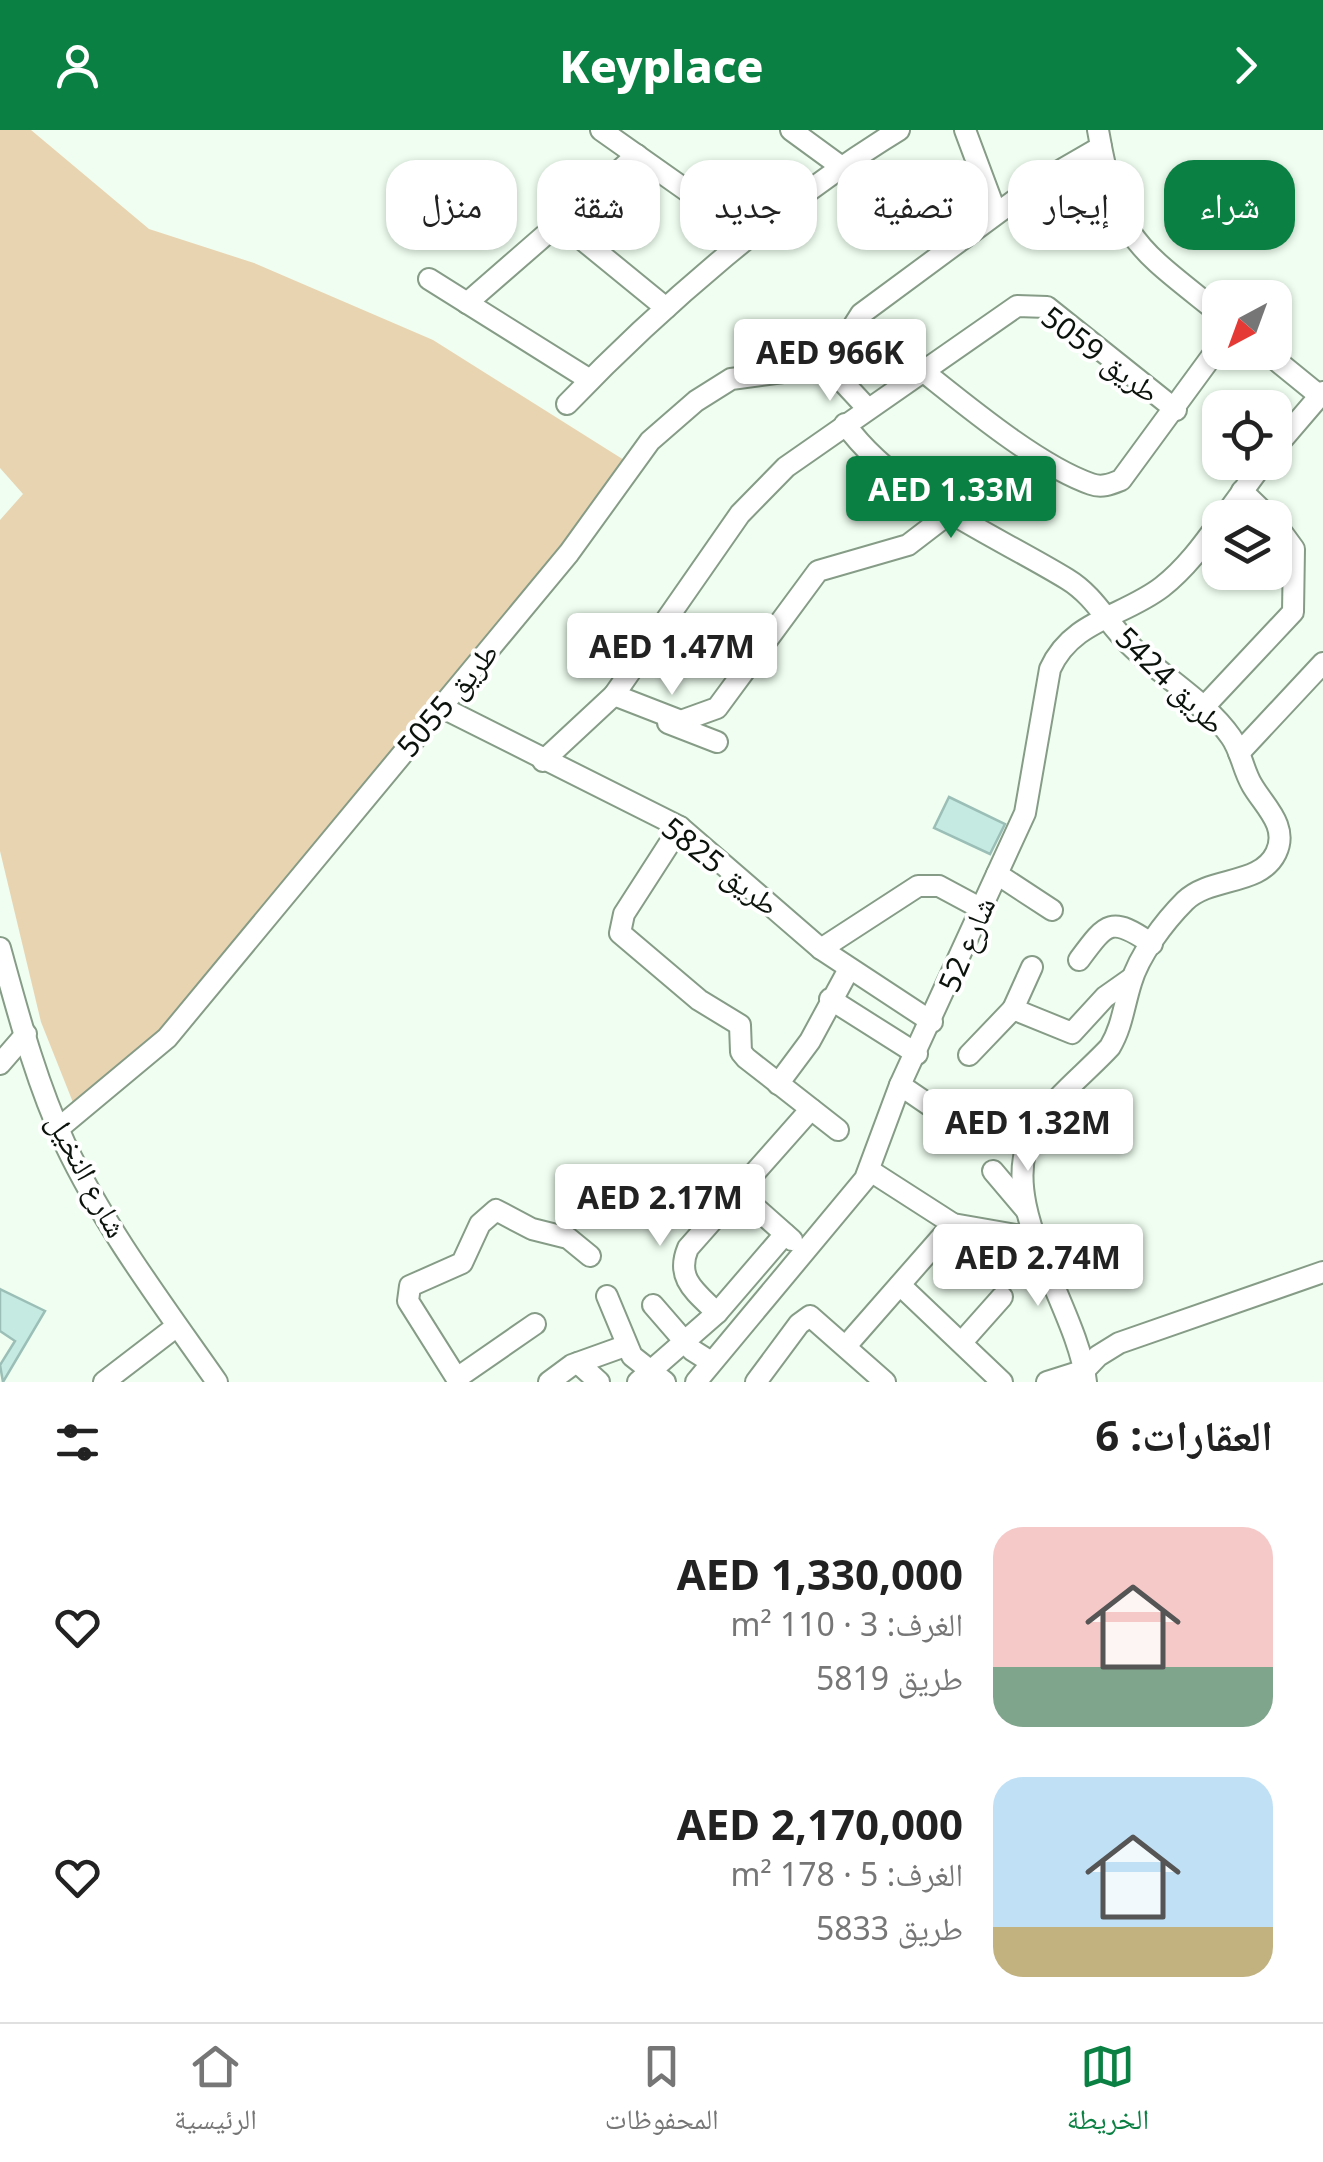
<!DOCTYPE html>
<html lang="ar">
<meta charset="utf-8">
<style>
body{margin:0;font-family:"Noto Sans","Noto Naskh Arabic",sans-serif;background:#f6f6f6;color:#222;direction:rtl;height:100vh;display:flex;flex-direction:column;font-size:38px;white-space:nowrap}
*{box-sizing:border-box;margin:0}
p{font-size:32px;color:#767676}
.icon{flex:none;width:55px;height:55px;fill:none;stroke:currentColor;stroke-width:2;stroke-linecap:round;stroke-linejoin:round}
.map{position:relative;height:1252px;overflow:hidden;direction:ltr}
.drawer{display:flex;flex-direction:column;background:#fff;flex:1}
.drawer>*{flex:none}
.top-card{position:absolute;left:30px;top:30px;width:1265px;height:90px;direction:rtl;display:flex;gap:20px}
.needle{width:65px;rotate:221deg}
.buttons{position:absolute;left:1202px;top:150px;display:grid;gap:20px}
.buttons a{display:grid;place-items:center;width:90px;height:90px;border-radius:20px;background:#fff;box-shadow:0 2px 8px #0004;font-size:50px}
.price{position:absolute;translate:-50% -85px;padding:0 22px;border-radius:10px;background:#fff;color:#222;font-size:32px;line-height:65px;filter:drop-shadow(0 2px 5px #0008)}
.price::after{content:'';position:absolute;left:50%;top:60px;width:30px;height:22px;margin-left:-15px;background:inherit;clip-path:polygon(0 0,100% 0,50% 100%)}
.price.active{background:#0b8043;color:#fff}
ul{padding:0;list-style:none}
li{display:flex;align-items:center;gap:30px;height:250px;padding:0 50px}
li span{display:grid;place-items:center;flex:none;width:280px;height:200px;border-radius:30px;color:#555}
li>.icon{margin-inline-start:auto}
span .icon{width:120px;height:120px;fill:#fffc;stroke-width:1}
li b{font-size:42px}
h2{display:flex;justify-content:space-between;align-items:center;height:120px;padding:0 50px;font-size:42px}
.pill{padding:0 35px;border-radius:30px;background:#fff;box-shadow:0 2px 8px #0004;font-size:35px;line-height:90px}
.pill.active{background:#0b8043;color:#fff}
header{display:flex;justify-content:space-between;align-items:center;height:130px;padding:0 50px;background:#0b8043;color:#fff;font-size:45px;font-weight:800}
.dock{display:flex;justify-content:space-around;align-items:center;height:140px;border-top:2px solid #e0e0e0;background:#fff;font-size:28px;color:#767676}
.dock a{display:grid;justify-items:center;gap:5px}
.dock .active{color:#0b8043}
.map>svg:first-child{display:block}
</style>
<header><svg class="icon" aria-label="forward" viewBox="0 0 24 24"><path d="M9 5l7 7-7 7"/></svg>Keyplace<svg class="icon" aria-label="person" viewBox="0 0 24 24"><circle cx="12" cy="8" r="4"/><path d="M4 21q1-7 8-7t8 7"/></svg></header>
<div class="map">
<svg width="1323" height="1252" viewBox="0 0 1323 1252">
<rect width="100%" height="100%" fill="#effef0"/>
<!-- green -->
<path fill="#e9d4b2" d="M0,0H31L149,99L254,133L433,210L624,330L582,396L160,909L74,975L41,892L0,721V390L23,364L0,338Z"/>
<!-- building -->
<g fill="#c5eae1" stroke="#9bbfb7" stroke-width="2.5">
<path d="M949,667L1005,694L990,724L934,698Z"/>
<path d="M0,1159L45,1181L3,1252L0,1235L15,1211L0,1201Z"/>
</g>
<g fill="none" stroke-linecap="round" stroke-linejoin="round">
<defs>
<g id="minor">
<path d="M601,0L754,108"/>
<path d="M791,0L843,38"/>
<path d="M965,0L996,83"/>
<path d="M1098,0C1117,111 1137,117 1220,184"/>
<path d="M562,93L666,178"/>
<path d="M429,149L590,250"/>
<path d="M467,173L637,25"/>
<path d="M1266,222L1320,266"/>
<path d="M828,236L868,279"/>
<path d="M924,242C968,277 1039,336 1091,354C1102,358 1111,354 1121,350L1220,215"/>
<path d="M567,274C661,176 783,71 899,0"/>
<path d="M845,294C895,364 995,405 1067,449C1095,466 1107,493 1130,515C1161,546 1206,571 1231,607C1241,621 1243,640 1252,655C1264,676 1289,696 1276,723C1260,756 1211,746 1185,771C1165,791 1139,825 1131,853C1124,875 1122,897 1110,917C1086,943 1055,966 1036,996C989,1069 1078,1176 1086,1252"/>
<path d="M1275,318L1323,262"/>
<path d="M1242,361L1270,388"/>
<path d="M1223,388L1264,332"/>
<path d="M614,565L740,384L786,337L1017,176L1047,177L1176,280"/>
<path d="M441,577L680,697L821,819L932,892"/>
<path d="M1202,579L1293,482L1294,419L1275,393"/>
<path d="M668,593L717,612"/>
<path d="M1239,623L1323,533"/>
<path d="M543,631L614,565L681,591L717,578L818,441L908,415L951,382"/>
<path d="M680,697L624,784L620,803L699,870L740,895L741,922L746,928L838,1000"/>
<path d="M997,744L1052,780"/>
<path d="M0,818C18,883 36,952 65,1014C105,1098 164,1176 217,1252"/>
<path d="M821,819L918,756H939L980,778"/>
<path d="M1079,830C1107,792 1111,786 1152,814"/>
<path d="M830,869L917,924"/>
<path d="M1013,879L1032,837"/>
<path d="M969,925L1013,879L1072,903L1105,867L1132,848"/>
<path d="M0,934L26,904"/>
<path d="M778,954L810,911L849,839"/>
<path d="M900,955L944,985"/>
<path d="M59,998L167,908L569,423L650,311L696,271L731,249L828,236L861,184L1037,54L1101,17"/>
<path d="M869,1040L953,1094L1033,1108"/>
<path d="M993,1041L1026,1080"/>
<path d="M740,1064L792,1110"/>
<path d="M900,1155L1002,1252"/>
<path d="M607,1166L632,1226L665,1252"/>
<path d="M653,1175L692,1220L711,1232"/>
<path d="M717,1183C696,1162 675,1149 688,1118L811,979"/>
<path d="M962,1212L1002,1167"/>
<path d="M846,1216L953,1094"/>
<path d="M578,1233L599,1252"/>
<path d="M1079,1246L1098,1226L1119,1213L1323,1142"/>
<path d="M457,1248L535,1194"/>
<path d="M104,1252L177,1196"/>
<path d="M459,1252L408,1171L410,1156L462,1133L480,1094L496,1080L532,1099L568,1108L590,1126"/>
<path d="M549,1252L572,1235L625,1216"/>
<path d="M638,1252L717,1183L785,1104"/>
<path d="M696,1252L865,1049L900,955L1025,683L1050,539C1072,490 1123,487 1162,457C1185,439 1203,415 1220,391"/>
<path d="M756,1252L799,1194L810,1186L885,1252"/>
<path d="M1047,1252L1085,1240"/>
</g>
</defs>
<!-- minor casing -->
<use href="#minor" stroke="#869c87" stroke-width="24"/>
<!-- minor -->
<use href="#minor" stroke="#fff" stroke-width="20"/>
</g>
<g text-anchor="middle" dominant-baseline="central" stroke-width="8" stroke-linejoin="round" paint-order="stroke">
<!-- street labels -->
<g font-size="30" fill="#0b130c" stroke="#fff">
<text transform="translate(1101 224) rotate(37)">طريق 5059</text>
<text transform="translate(1171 550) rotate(44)">طريق 5424</text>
<text transform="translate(447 569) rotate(-50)">طريق 5055</text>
<text transform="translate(721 736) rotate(38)">طريق 5825</text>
<text transform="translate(966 814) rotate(-67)">شارع 52</text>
<text transform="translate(88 1045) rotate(62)">شارع النخيل</text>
</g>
</g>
</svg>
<div class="buttons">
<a><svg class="needle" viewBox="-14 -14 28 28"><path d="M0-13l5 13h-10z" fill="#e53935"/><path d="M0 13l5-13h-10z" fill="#767676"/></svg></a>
<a><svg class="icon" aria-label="locate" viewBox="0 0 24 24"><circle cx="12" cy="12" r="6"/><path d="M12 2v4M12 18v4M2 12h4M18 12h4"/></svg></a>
<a><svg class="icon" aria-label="layers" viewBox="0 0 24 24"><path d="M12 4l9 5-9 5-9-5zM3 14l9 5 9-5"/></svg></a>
</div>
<b class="price" style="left:830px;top:274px">AED 966K</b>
<b class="price active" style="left:951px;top:411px">AED 1.33M</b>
<b class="price" style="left:672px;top:568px">AED 1.47M</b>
<b class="price" style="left:1028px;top:1044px">AED 1.32M</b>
<b class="price" style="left:660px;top:1119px">AED 2.17M</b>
<b class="price" style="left:1038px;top:1179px">AED 2.74M</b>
<div class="top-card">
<a class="pill active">شراء</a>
<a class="pill">إيجار</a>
<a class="pill">تصفية</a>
<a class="pill">جديد</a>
<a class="pill">شقة</a>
<a class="pill">منزل</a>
</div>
</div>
<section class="drawer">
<h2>العقارات: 6<svg class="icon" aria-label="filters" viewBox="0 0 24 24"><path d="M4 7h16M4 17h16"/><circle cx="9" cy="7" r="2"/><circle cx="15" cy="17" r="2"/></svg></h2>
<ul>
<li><span style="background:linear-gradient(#f6c9c9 70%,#7fa58c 0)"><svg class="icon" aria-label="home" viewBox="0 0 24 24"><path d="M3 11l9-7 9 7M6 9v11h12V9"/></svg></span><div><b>AED 1,330,000</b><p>الغرف: 3 · 110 m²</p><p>طريق 5819</p></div><svg class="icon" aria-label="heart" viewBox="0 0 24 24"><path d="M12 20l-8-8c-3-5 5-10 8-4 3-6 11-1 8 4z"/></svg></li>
<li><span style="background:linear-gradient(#bfe0f5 75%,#c2b280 0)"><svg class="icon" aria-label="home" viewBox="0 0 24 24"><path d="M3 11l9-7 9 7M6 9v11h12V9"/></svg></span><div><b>AED 2,170,000</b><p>الغرف: 5 · 178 m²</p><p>طريق 5833</p></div><svg class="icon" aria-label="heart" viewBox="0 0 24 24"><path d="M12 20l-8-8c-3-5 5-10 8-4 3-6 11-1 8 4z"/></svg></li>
</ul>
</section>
<nav class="dock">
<a class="active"><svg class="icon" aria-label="map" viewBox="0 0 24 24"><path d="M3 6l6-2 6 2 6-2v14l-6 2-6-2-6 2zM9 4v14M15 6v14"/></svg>الخريطة</a>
<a><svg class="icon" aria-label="saved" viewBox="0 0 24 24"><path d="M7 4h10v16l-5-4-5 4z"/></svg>المحفوظات</a>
<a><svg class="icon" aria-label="home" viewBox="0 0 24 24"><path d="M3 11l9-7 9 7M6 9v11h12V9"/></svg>الرئيسية</a>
</nav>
